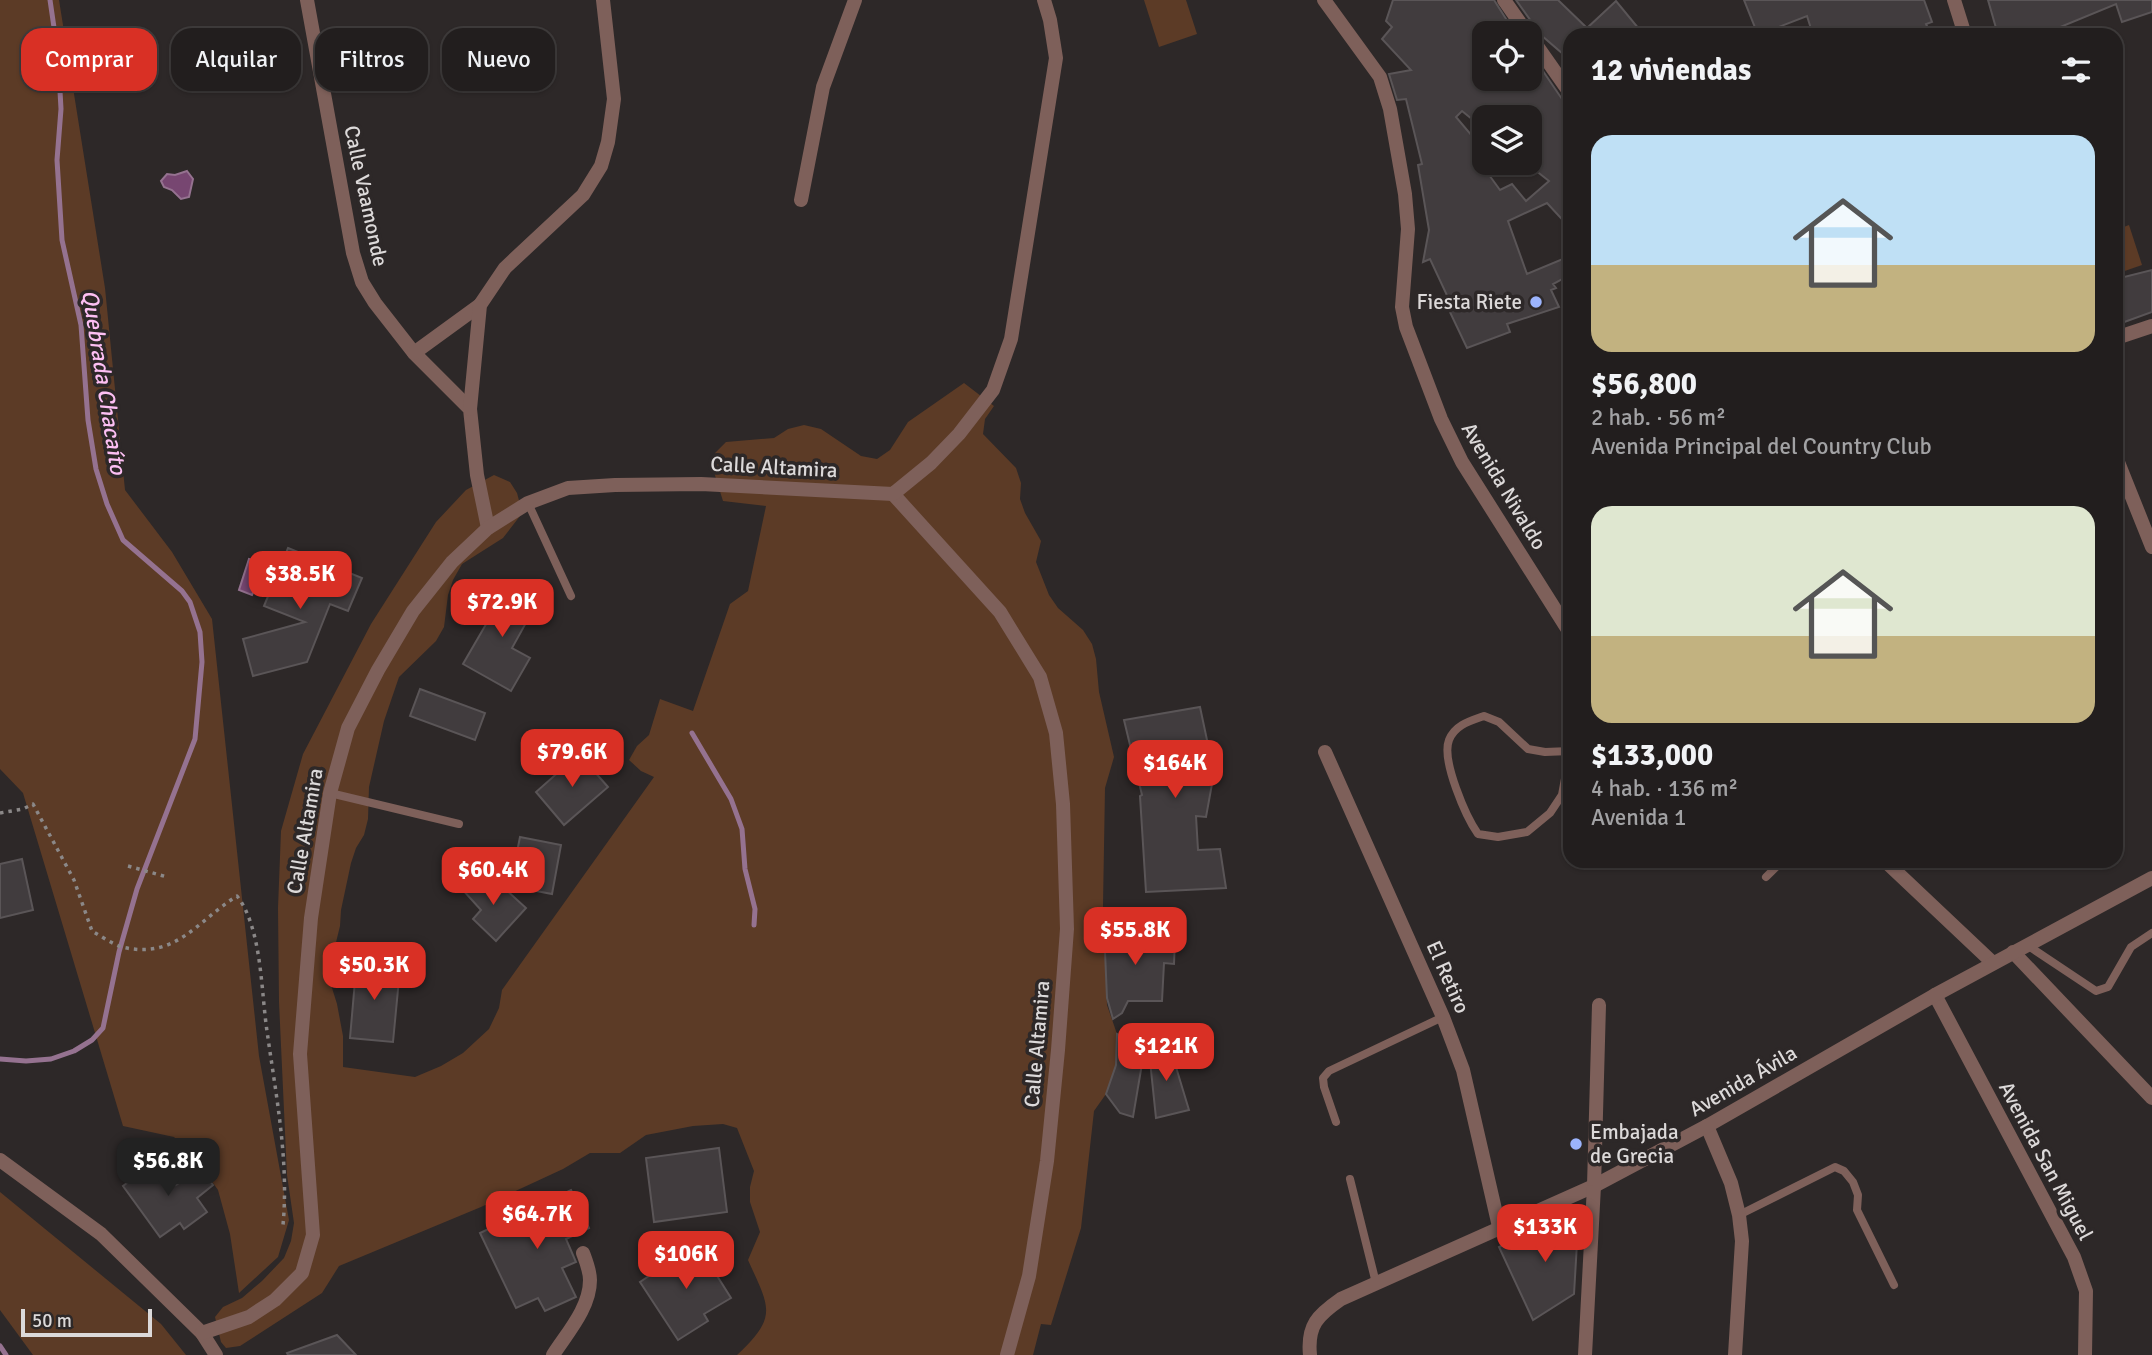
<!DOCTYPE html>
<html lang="es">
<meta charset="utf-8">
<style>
body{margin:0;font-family:Signika,sans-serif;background:#2e2b2b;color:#f1f3f6;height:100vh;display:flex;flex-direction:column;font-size:26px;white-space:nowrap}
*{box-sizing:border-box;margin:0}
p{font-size:23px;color:#a2a2a4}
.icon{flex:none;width:38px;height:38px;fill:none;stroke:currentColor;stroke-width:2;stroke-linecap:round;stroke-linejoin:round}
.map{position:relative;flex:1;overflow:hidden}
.side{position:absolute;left:1563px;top:28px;width:560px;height:840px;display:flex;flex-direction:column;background:#221e1e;border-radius:21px;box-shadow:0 2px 5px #0004,0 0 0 2px #3f3c3c}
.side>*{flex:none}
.top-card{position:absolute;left:21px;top:28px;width:665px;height:63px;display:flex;gap:14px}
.buttons{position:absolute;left:1472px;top:21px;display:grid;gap:14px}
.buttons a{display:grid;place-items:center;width:70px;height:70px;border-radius:14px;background:#221e1e;box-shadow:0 2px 5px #0004,0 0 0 2px #3f3c3c;font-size:35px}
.scale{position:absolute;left:21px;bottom:18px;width:131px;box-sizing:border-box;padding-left:7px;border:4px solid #dcd9d9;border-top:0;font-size:19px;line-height:24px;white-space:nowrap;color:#dcd9d9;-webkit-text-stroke:5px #2d2828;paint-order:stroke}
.price{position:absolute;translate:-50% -60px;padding:0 16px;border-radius:14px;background:#d93025;color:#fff;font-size:23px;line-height:46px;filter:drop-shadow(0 2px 4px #0008)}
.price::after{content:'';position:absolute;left:50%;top:42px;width:21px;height:16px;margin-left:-10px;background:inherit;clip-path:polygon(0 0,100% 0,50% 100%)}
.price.current{background:#222;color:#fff}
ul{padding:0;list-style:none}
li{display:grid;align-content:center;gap:14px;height:371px;padding:0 28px}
li span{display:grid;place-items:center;height:217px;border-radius:21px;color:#555}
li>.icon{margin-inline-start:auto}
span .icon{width:126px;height:126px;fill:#fffc;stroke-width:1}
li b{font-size:30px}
h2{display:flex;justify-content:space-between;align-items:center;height:84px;padding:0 28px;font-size:30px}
.chip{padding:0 24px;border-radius:21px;background:#221e1e;box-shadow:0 2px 5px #0004,0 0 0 2px #3f3c3c;font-size:24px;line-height:63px}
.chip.current{background:#d93025;color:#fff}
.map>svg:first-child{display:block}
</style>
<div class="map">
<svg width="2152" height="1355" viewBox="0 0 2152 1355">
<rect width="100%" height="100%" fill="#2d2828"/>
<!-- green -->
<g fill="#5c3b26">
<path d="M0,0H59L105,288L125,490L172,552L212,619L259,1056L289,1220L278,1257L239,1293L230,1234L218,1190L199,1163L174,1137L123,1126L23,793L0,769Z"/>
<path d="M1144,0H1186L1197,34L1159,47Z"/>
<path d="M2129,225L2142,265L2116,274V230Z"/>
<path d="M964,383L994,406L985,419L983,434L1016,468L1021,483L1020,499L1025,513L1041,541L1036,562L1049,595L1058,608L1083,630L1092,644L1096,659L1099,692L1114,757L1105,788L1103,905L1107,1005L1117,1034L1116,1065L1106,1094L1094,1111L1081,1228L1051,1325L1041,1324L1033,1355H737C779,1316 769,1307 748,1260L760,1232L750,1202V1187L754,1171L737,1128L723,1124L693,1126L646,1135L620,1153H590L563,1169L481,1207L339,1266L322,1293L240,1346L226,1348L221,1342L215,1317L223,1307L242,1298L262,1281L284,1258L291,1241L294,1223L287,1175L279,1002L278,908L281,831L303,754L371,624L436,522L466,490L494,475L510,482L517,493L521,508L520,516L503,538L462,564L453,580L448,595L444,627L436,641L399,677L384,721L369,787L368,819L364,835L356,848L351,863L341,910L340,926L328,975L337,1004L343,1036V1067L415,1077L441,1066L463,1053L489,1029L499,1008L502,990L654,777L641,771L629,760L637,746L649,735L660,699L693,711L730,604L748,591L766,506L723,501L713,469L715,453L726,442L774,438L788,429L804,425L821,429L861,456L877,459L890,450L908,422Z"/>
<path d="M0,1192L161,1324L186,1355H33L0,1310Z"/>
</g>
<!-- water -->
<g fill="#774671" stroke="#957290" stroke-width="2">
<path d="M187,171L193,179L189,197L181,199L172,190L164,187L161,181L167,174L175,175Z"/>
<path d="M249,559L265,564L252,595L239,590Z"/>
</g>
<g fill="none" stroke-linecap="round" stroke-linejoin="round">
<!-- stream -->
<g stroke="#957290" stroke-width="5">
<path d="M692,733L731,799L742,829L745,869L755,909L754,925"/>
<path d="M0,1059L26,1061L51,1059L74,1051L92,1040L103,1028L119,952L137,889L195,739L202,662L200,632L190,602L182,591L123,540L107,504L96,469L88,420L81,325L62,240L57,160L61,109L58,55L50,0"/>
<path d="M0,1346L6,1355"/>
</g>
</g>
<!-- building -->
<g fill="#413c3e" stroke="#5a5557" stroke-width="2" fill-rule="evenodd">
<path d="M1393,0H1494L1515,33H1484V79H1530V52L1562,99L1570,102V228L1547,203L1508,221L1527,274L1570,256V275L1553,284L1556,288L1551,290L1559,307L1507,324L1510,332L1467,348L1448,308L1452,306L1430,259L1423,262L1429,230L1418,165L1422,164L1406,99L1397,100L1389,74L1411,70L1382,39L1392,27L1386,21ZM1462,111L1484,129V117H1530V166L1549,181L1526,201L1512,184L1500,190L1484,168V150L1456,117Z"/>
<path d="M1516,0H1558L1587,28L1616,1L1644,35H1570V60L1541,35Z"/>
<path d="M1744,0H1924L1932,22L1926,24L1931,35H1813L1807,16L1758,35Z"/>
<path d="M1988,0H2152V12L2122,22L2116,4L2053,30L2056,35H1998Z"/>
<path d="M2152,270V312L2116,325V279Z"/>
<path d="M288,548L362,578L348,611L330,604L307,662L253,676L243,639L305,622L264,606Z"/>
<path d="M501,583L537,603L512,648L530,658L511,691L463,664L492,614L486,611Z"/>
<path d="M420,689L485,713L475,740L410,716Z"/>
<path d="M1200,707L1214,773L1206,817L1196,816L1198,850L1220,849L1226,888L1146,892L1140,796L1142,795L1124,720Z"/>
<path d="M579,754L608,787L564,825L536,792Z"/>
<path d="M520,837L561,845L552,894L505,885L512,877Z"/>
<path d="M22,859L33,910L0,918V864Z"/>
<path d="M479,873L498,893L503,887L526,908L496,941L473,919L481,910L462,889Z"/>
<path d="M1104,928L1175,938L1174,964L1164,963L1162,1001H1128L1122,1013L1113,1019L1107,998Z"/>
<path d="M357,958L386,960L384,978L399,979L393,1042L350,1038Z"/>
<path d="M1117,1034L1145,1046L1133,1117L1120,1113L1106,1094L1116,1065Z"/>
<path d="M1169,1044L1189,1110L1156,1118L1149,1051Z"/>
<path d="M719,1148L727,1212L654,1222L646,1158Z"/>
<path d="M158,1160L176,1185L200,1168L213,1185L197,1198L207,1212L184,1229L180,1223L160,1237L123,1186Z"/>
<path d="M571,1190L589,1228L566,1239L576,1262L562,1268L576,1297L545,1311L538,1298L516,1308L480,1233Z"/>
<path d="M1579,1209L1574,1294L1533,1320L1499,1247Z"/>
<path d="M697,1244L731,1298L704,1314L708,1321L678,1340L640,1282Z"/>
<path d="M337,1335L356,1355H288L287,1353Z"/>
</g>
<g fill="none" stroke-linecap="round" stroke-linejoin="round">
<!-- path -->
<g stroke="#8b8888" stroke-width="3.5" stroke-dasharray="3.5 5" stroke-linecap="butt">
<path d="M0,813L23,809L33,804L74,880L92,931C101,936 112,944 122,947C176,960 197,921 237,896C262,928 261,991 267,1031C276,1096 289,1160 283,1225"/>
<path d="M128,866L167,877"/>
</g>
<!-- service -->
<g stroke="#7e605a" stroke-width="8">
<path d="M528,503L571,596"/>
<path d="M1484,716L1499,722L1528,749L1545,752L1570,751L1562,795L1550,813L1527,832L1498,837L1478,834C1466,817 1441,760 1449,740C1455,725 1470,721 1484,716Z"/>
<path d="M330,793L459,824"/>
<path d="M1766,877L1782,861"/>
<path d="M2027,945L2096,991L2108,987L2131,947L2152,933"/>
<path d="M1336,1122L1324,1087L1323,1078L1329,1071L1443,1017"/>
<path d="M1350,1179L1376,1283"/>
<path d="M1739,1215L1835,1167L1844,1171L1853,1182L1858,1195L1857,1210L1894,1285"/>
</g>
<!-- minor -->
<g stroke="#7e605a" stroke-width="14">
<path d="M307,0L353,253L362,282L375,303L414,353L470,409L477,475L488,528"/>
<path d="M1324,0L1380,77L1390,109L1405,194L1408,229L1402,307L1406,327L1441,419L1462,462L1570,633"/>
<path d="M1504,0L1527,33"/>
<path d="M1530,36L1570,93"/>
<path d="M801,200L823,87L855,0"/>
<path d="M2116,338L2152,326"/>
<path d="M414,353L480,305"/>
<path d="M470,409L480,305L505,268L583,195L601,166L608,142L614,99L603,0"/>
<path d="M893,494L1000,612L1040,677L1056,733L1063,804L1067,929L1058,1050L1047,1161L1029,1276L1007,1355"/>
<path d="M1325,752L1443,1017L1463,1070L1500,1231"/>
<path d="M1885,861L1993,963"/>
<path d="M2013,952L2152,1098"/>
<path d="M1935,995L2074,1257L2086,1291L2085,1355"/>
<path d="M1707,1126L1731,1183L1739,1215L1742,1241L1735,1355"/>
<path d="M0,1160L101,1234L202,1333L216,1355"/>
<path d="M202,1333L249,1317L275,1300L302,1273L313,1235L300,1054L311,918L330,793L348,728L378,670L413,611L452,562L488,528L528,503L568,488L615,485L701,484L893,494L931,463L959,434L993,390L1011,339L1056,58L1050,20L1044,0"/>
<path d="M553,1355C567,1333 590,1308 590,1280C590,1271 586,1261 583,1253"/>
<path d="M1310,1355C1307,1325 1318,1315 1341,1299L1594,1186L1707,1126L1935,995L2152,878"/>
<path d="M1585,1355L1594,1186L1599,1005"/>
</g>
<!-- tertiary -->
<g stroke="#7e605a" stroke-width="14">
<path d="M1954,0L1965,35"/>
<path d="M2116,457L2152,547"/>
</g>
</g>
<!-- markers -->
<g fill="#9cb4fd" stroke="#2d2828" stroke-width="2.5">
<circle cx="1536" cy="302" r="7"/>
<circle cx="1576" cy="1144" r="7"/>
</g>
<g text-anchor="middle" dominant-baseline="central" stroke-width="7" stroke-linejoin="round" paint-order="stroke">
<!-- street labels -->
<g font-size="21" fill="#dcd9d9" stroke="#2d2828">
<text transform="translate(366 196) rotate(78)">Calle Vaamonde</text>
<text transform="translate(774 467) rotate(3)">Calle Altamira</text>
<text transform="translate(1504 486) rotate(59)">Avenida Nivaldo</text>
<text transform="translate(305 831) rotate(-80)">Calle Altamira</text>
<text transform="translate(1448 977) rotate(66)">El Retiro</text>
<text transform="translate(1037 1044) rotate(-85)">Calle Altamira</text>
<text transform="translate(1743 1081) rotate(-30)">Avenida Ávila</text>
<text transform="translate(2046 1161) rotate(62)">Avenida San Miguel</text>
</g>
<!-- poi labels -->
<g font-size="21" fill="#dcd9d9" stroke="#2d2828" text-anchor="end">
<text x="1522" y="302">Fiesta Riete</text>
<text x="1590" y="1132" text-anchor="start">Embajada<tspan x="1590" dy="24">de Grecia</tspan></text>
</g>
<!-- water labels -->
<g font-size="23" font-style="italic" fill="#fcbff3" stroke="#2d2828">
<text transform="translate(104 382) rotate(81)">Quebrada Chacaíto</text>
</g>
</g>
</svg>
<div class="buttons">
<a><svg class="icon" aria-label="locate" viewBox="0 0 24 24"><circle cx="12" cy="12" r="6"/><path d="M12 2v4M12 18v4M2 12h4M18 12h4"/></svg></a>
<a><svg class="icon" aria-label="layers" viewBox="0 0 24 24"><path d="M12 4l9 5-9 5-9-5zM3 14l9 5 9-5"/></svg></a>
</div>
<div class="scale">50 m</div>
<b class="price" style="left:300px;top:611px">$38.5K</b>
<b class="price" style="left:502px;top:639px">$72.9K</b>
<b class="price" style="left:572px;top:789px">$79.6K</b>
<b class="price" style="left:1175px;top:800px">$164K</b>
<b class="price" style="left:493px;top:907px">$60.4K</b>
<b class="price" style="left:1135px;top:967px">$55.8K</b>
<b class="price" style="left:374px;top:1002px">$50.3K</b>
<b class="price" style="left:1166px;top:1083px">$121K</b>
<b class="price current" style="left:168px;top:1198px">$56.8K</b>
<b class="price" style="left:537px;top:1251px">$64.7K</b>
<b class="price" style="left:1545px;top:1264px">$133K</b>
<b class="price" style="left:686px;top:1291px">$106K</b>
<div class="top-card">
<a class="chip current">Comprar</a>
<a class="chip">Alquilar</a>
<a class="chip">Filtros</a>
<a class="chip">Nuevo</a>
</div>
<section class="side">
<h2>12 viviendas<svg class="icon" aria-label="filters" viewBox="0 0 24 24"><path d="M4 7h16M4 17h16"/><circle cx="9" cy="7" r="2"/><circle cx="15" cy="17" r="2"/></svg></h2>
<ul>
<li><span style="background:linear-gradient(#bfe0f5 60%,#c2b280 0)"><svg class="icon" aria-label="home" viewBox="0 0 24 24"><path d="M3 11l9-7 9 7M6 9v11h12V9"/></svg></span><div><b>$56,800</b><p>2 hab. · 56 m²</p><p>Avenida Principal del Country Club</p></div></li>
<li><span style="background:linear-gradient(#dfe7d0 60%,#c2b280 0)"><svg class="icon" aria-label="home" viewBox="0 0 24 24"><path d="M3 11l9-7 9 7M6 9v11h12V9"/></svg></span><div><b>$133,000</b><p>4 hab. · 136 m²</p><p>Avenida 1</p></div></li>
</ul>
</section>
</div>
